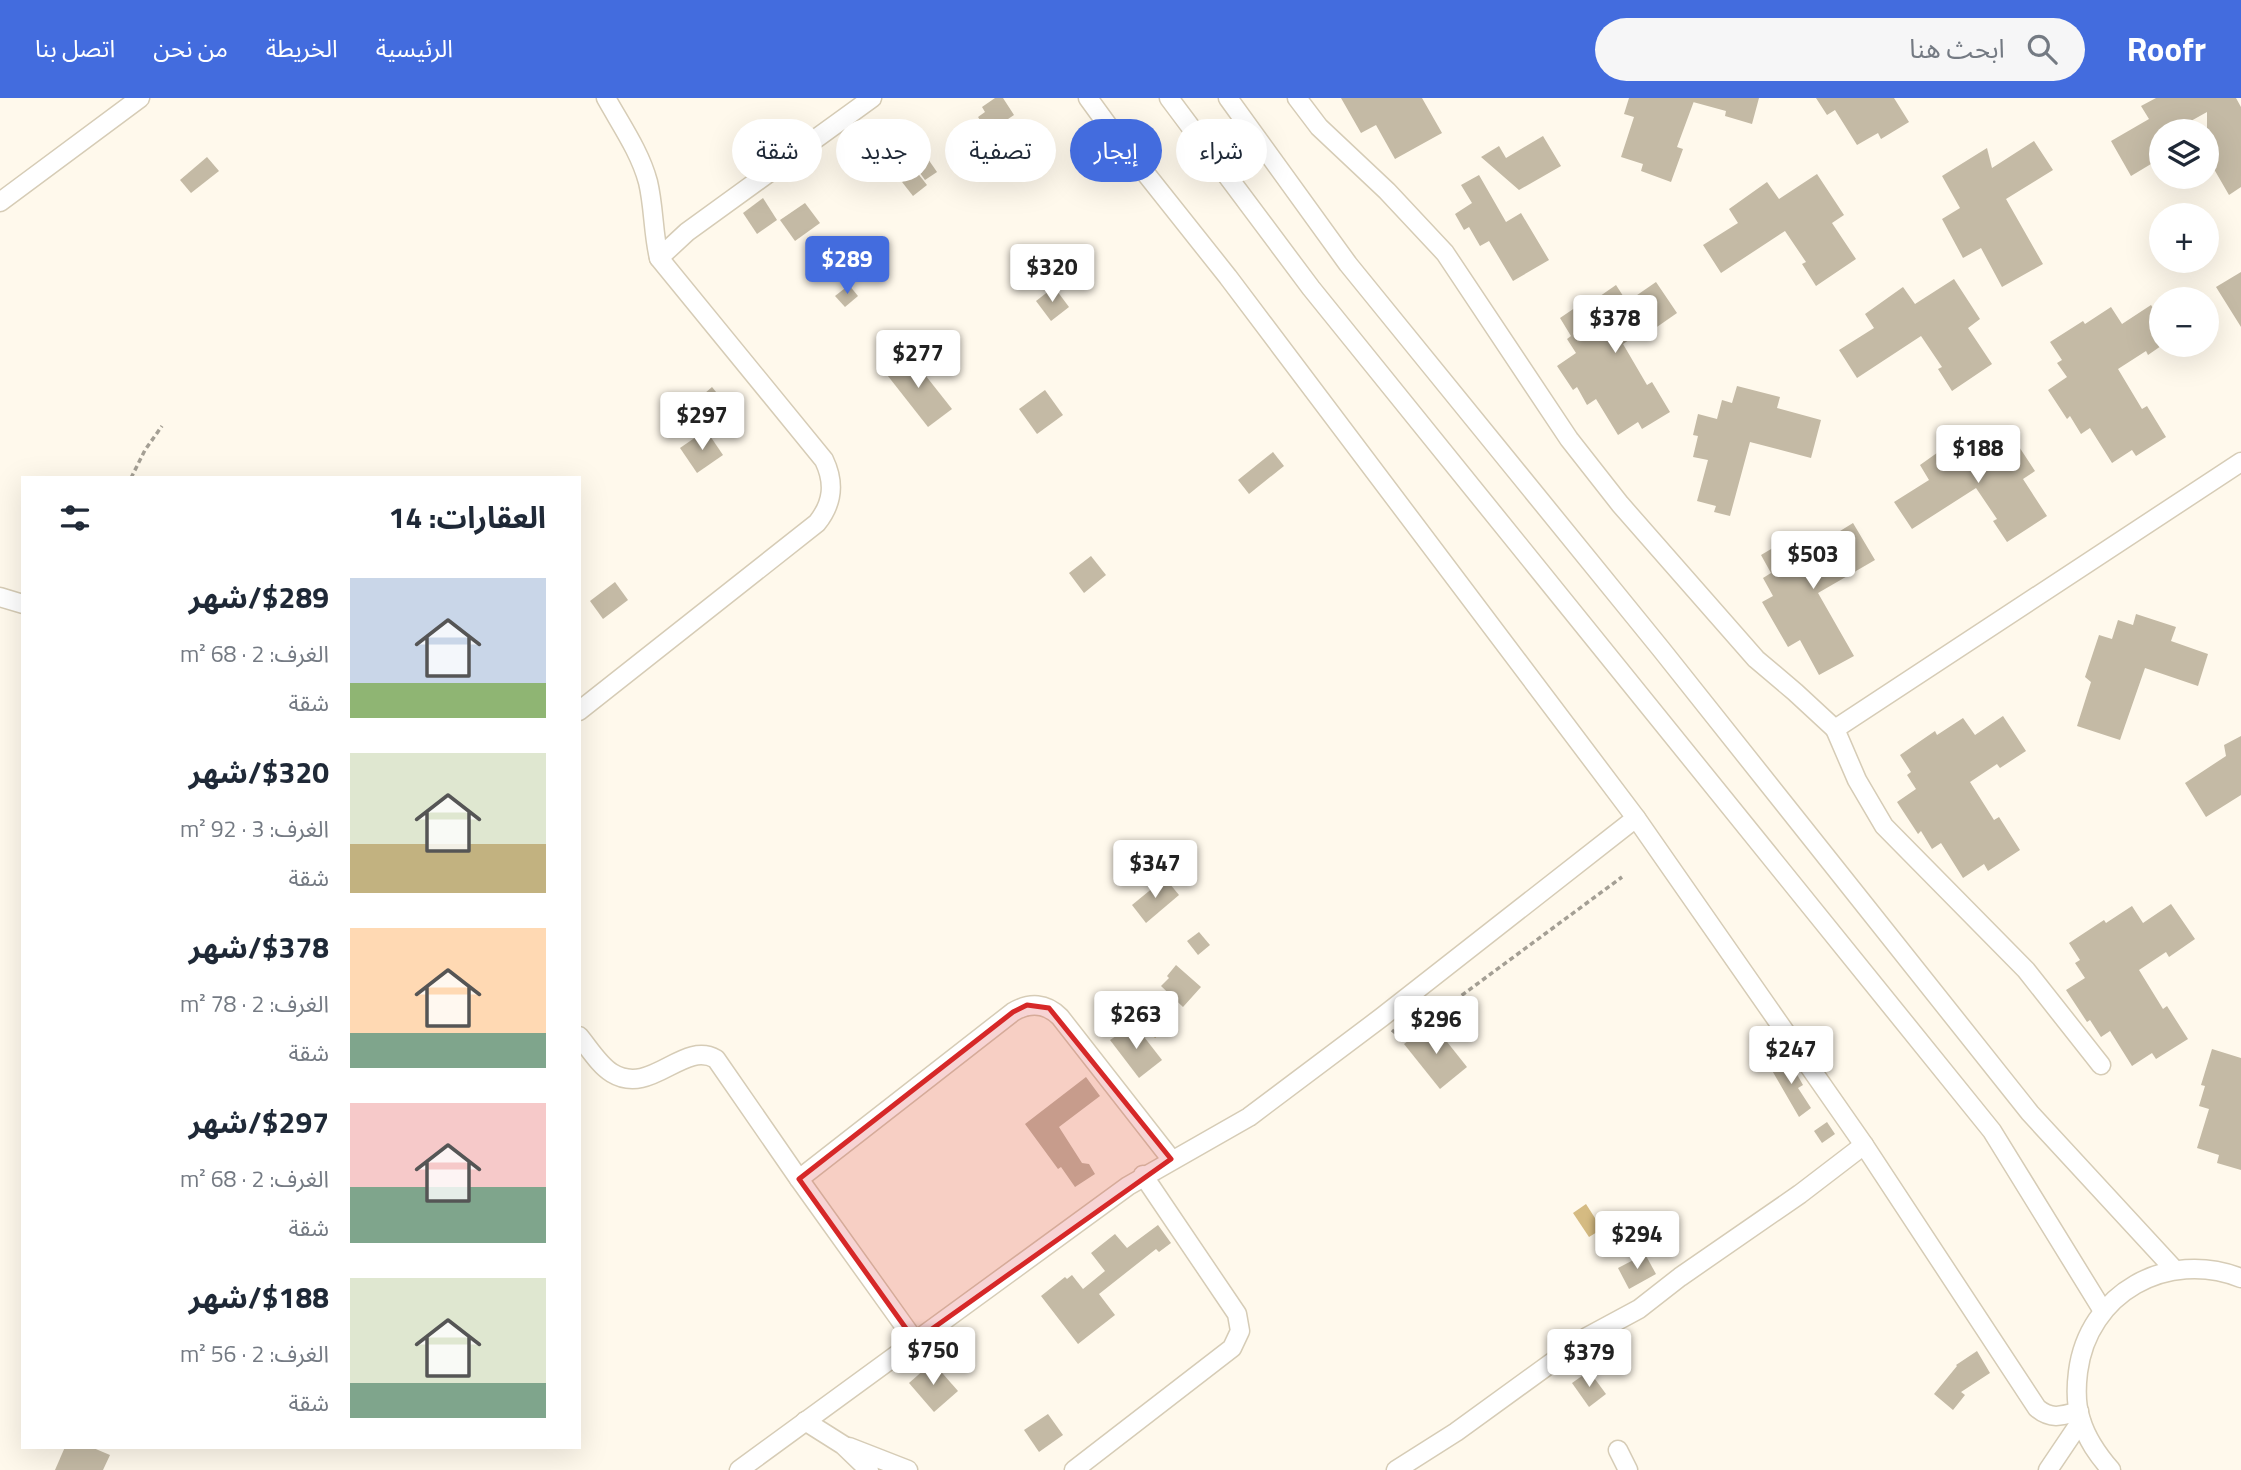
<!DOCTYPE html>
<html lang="ar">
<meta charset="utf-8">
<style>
body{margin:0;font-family:"Titillium Web","Noto Sans Arabic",sans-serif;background:#f6f6f7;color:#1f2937;direction:rtl;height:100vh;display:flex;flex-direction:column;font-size:26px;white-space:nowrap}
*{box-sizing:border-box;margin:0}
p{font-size:23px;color:#747a83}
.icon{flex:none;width:38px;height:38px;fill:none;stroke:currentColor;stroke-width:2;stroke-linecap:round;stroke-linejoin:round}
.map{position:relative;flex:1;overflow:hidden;direction:ltr}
.panel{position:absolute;left:21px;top:378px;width:560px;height:973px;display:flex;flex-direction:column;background:#fff;border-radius:0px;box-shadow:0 7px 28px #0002;direction:rtl}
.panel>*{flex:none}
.top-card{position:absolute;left:602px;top:21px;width:665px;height:63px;direction:rtl;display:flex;gap:14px}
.fabs{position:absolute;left:2149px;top:21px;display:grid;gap:14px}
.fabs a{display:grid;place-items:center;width:70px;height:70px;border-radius:50%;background:#fff;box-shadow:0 7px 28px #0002;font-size:35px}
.price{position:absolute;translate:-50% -60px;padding:0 16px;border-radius:7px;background:#fff;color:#222;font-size:23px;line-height:46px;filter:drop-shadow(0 2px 4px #0008)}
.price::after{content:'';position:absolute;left:50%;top:42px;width:21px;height:16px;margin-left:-10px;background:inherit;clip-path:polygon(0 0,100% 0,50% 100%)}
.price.selected{background:#436cde;color:#fff}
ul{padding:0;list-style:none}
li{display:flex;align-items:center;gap:21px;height:175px;padding:0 35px}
li span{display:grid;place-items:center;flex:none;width:196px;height:140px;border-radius:0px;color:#555}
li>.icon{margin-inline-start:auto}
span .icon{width:84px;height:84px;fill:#fffc;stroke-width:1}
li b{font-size:30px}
h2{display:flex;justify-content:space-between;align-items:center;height:84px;padding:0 35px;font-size:30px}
.pill{padding:0 24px;border-radius:32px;background:#fff;box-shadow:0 7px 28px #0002;font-size:24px;line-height:63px}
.pill.selected{background:#436cde;color:#fff}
header{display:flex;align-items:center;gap:42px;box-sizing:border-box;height:98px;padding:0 35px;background:#436cde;color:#fff}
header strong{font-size:33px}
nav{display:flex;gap:38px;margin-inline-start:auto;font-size:24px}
.search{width:490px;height:63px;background:#f6f6f7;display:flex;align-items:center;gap:18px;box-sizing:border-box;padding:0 24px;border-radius:38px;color:#747a83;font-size:26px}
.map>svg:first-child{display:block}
</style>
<header>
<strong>Roofr</strong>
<div class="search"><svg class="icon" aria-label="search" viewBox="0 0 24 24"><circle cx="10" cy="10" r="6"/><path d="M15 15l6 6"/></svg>ابحث هنا</div>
<nav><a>الرئيسية</a><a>الخريطة</a><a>من نحن</a><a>اتصل بنا</a></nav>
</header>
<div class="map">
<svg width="2241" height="1372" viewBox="0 0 2241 1372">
<rect width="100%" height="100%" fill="#fff9ec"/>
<!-- water -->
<g fill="#d5bb82">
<path d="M1166,916L1172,926L1155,940L1143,926L1149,921L1154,925Z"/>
<path d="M1586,1106L1602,1131L1589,1139L1573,1115Z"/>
</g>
<!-- building -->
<g fill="#c4baa5">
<path d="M995,0H1003L1014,17L996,29L993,26L986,31L978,19L985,14L982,9Z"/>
<path d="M1341,0H1422L1442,35L1395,61L1376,27L1361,35Z"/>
<path d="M1629,0H1759L1752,26L1725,18L1726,13L1693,4L1694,3L1677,49L1683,51L1671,84L1641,73L1643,66L1621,59L1634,19L1624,16Z"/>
<path d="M1816,0H1894L1909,24L1881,41L1878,35L1857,47L1835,12L1827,17Z"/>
<path d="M2156,0H2236L2241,9V89L2229,97L2207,59V14L2173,33H2161V60L2131,78L2111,43L2149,21L2141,8Z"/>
<path d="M1543,38L1561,68L1519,92L1481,59L1499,48L1506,60Z"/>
<path d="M2034,43L2053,72L2006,101L2043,166L2002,189L1981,150L1963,160L1942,121L1960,110L1942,78L1987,50L1992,70Z"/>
<path d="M919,48L937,74L925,82L907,57Z"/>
<path d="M207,59L219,73L191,95L180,82Z"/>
<path d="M916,73L927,87L913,98L902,84Z"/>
<path d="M1817,76L1844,117L1832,125L1856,161L1816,188L1802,166L1806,164L1785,133L1721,175L1703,147L1738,125L1729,111L1767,84L1779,101Z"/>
<path d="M1479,77L1506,124L1521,115L1549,162L1513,183L1489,143L1480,148L1469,129L1464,132L1455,116L1472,105L1461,87Z"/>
<path d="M763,100L777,122L757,136L743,115Z"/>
<path d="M805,105L820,125L795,143L780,122Z"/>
<path d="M2241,174V229L2216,189Z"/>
<path d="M1954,181L1980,221L1968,230L1992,266L1952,293L1938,271L1942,269L1921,238L1857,280L1839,252L1874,230L1865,216L1903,189L1915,206Z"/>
<path d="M1656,184L1677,215L1654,231L1651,227L1623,246L1647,287L1652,284L1670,314L1642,331L1638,324L1618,337L1596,301L1587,307L1577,289L1573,292L1557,268L1576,255L1567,241L1571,238L1560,220L1588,201L1590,205L1616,187L1627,204Z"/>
<path d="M849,187L858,198L845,209L835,198Z"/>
<path d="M1054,189L1069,209L1051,223L1036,203Z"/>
<path d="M2151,207L2161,222V248L2148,257L2146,253L2118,271L2142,311L2147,308L2166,339L2136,358L2132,352L2112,365L2090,330L2081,336L2070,318L2067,321L2048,292L2067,279L2057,265L2062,262L2050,244L2083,223L2085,226L2111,209L2122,226Z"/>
<path d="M907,254L952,311L928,329L884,273Z"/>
<path d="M1737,288L1780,299L1777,310L1821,322L1811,360L1750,344L1730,418L1714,414L1716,408L1697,403L1708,362L1693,359L1698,338L1693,337L1698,316L1717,321L1722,302L1732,305Z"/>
<path d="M712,289L725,305L710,318L697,302Z"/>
<path d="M1045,292L1063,317L1037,336L1019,311Z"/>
<path d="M706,332L723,357L697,375L680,350Z"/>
<path d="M2008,332L2035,373L2023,381L2047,418L2007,444L1993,423L1997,421L1976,390L1912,431L1894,404L1929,382L1920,367L1958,340L1970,358Z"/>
<path d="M1273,354L1284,368L1249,396L1238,382Z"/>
<path d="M1853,425L1875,462L1818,495L1854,558L1819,577L1800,542L1788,549L1762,504L1773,498L1763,480L1771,475L1761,457L1790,440L1792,444L1811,433L1819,446Z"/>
<path d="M1091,458L1106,477L1084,495L1069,475Z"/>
<path d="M615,484L628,502L603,521L590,503Z"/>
<path d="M2136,516L2176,529L2171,543L2208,556L2198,588L2145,570L2120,642L2077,628L2091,584L2085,579L2099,537L2112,541L2118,522L2133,527Z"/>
<path d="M2003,618L2026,653L2000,670L1997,666L1970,684L1994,722L1999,719L2020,752L1988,773L1984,766L1963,780L1941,745L1932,751L1921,733L1918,736L1897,704L1916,691L1907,677L1911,674L1900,657L1935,633L1937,637L1963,620L1975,637Z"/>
<path d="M2241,638V697L2206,719L2185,685L2226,658L2224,647Z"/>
<path d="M1165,780L1179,797L1146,825L1132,807Z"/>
<path d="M2171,806L2195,841L2169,859L2166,854L2139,872L2163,911L2167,908L2188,941L2156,961L2152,955L2132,968L2110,933L2101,939L2090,922L2087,924L2066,892L2085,880L2075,865L2080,862L2069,845L2104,822L2106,825L2132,808L2143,825Z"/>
<path d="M1199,834L1210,847L1198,857L1187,843Z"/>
<path d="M1176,867L1201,889L1183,909L1161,888L1169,880L1167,878Z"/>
<path d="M1432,925L1467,969L1440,991L1404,946Z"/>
<path d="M1134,926L1162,962L1139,980L1110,942Z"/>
<path d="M2212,951L2241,960V1072L2217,1065L2219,1057L2197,1050L2209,1011L2199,1008L2205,988L2201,987Z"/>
<path d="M1781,963L1784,967L1790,964L1803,987L1798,990L1811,1010L1799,1019L1770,969Z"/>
<path d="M1086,979L1100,998L1059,1029L1082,1065L1089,1066L1095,1076L1075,1089L1061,1069L1058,1071L1025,1026Z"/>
<path d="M1827,1024L1835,1036L1822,1045L1814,1033Z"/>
<path d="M1158,1127L1171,1145L1159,1154L1156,1151L1099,1196L1115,1217L1078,1246L1041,1198L1065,1179L1067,1181L1072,1177L1083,1191L1105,1173L1091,1155L1115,1136L1127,1150Z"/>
<path d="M1645,1156L1656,1176L1629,1191L1618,1170Z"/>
<path d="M1977,1253L1990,1275L1961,1294L1965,1297L1953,1312L1934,1296L1957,1268L1956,1267Z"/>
<path d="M936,1268L958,1293L934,1314L909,1285L926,1270Z"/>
<path d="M1589,1273L1606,1296L1589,1309L1572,1285Z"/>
<path d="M1048,1316L1063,1337L1039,1354L1024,1332Z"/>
<path d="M65,1349H91L110,1357L103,1372H55Z"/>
</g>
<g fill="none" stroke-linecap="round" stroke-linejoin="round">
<defs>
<g id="street">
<path d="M1088,0L1112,33L1228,179L1636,720L1864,1047L2037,1310C2051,1322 2062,1318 2079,1313"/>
<path d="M1169,0L1311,190L1992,1033L2103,1213"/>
<path d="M1228,0L1348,166L1661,551L2030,1015L2174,1171"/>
<path d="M1297,0L1319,29L1387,93L1445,155L1569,341L1620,406L1756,561L1795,594L1835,631L2241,364"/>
<path d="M0,104L140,0"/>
<path d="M659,160L687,134L872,0"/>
<path d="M0,499L23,506"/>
<path d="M579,613L817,425C833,405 835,385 824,362L659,160C653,135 654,109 648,84C640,54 621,27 606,0"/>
<path d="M1835,631L1857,682L1884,728L2026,872L2101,967"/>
<path d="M579,938C589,950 599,967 612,975C651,999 683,942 716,961L799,1081L915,1243"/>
<path d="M799,1081L1013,914C1030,904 1046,905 1060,919L1171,1061"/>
<path d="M805,1323L843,1347L869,1372"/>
<path d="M849,1349L908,1372"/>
<path d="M1618,1352L1628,1372"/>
<path d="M739,1372L1128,1088L1249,1019L1382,919L1636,720"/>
<path d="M1074,1372L1232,1250L1240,1233L1237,1216L1143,1077"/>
<path d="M1396,1372L1456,1334L1587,1239L1639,1211L1680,1179L1800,1096L1864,1047"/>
<path d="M2048,1372L2081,1323"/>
<path d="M2111,1372C2098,1357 2087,1342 2081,1322C2076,1308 2076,1290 2078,1274C2088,1195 2167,1151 2241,1180"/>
</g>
</defs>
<!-- street casing -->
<use href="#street" stroke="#d6ccb6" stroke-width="21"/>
<!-- path -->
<g stroke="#a49f94" stroke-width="3.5" stroke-dasharray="5 3.5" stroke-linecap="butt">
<path d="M131,380L145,352L162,328"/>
<path d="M1392,932L1399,938L1408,937L1622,779"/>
</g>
<!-- street -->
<use href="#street" stroke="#fff" stroke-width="18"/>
</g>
<!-- marked area -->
<path fill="#d62828" fill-opacity="0.2" stroke="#d62828" stroke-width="5" stroke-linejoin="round" d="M1027,907L1049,910L1171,1061L915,1243L799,1081L1013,914Z"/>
</svg>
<div class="fabs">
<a><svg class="icon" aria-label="layers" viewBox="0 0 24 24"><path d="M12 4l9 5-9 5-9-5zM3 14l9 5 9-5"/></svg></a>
<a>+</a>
<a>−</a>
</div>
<b class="price selected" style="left:847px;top:198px">$289</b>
<b class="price" style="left:1052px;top:206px">$320</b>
<b class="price" style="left:1615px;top:257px">$378</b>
<b class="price" style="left:918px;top:292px">$277</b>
<b class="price" style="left:702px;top:354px">$297</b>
<b class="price" style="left:1978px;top:387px">$188</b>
<b class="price" style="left:1813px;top:493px">$503</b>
<b class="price" style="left:1155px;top:802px">$347</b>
<b class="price" style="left:1136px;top:953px">$263</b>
<b class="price" style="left:1436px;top:958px">$296</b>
<b class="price" style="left:1791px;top:988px">$247</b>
<b class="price" style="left:1637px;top:1173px">$294</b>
<b class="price" style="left:933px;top:1289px">$750</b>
<b class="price" style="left:1589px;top:1291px">$379</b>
<div class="top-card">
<a class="pill">شراء</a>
<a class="pill selected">إيجار</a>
<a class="pill">تصفية</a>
<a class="pill">جديد</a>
<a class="pill">شقة</a>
</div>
<section class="panel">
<h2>العقارات: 14<svg class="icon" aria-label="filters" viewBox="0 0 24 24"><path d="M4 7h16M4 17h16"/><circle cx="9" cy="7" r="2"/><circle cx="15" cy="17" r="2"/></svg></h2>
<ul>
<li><span style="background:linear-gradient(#c9d6e8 75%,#8fb573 0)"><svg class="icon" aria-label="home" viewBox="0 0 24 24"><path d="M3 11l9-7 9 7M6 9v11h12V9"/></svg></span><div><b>$289/شهر</b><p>الغرف: 2 · 68 m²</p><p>شقة</p></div></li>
<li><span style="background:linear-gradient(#dfe7d0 65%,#c2b280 0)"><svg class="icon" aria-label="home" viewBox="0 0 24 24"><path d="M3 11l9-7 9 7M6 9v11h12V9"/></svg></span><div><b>$320/شهر</b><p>الغرف: 3 · 92 m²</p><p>شقة</p></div></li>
<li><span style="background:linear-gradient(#ffd9b3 75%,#7fa58c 0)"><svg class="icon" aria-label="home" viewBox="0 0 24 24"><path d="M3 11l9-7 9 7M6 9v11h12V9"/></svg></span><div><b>$378/شهر</b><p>الغرف: 2 · 78 m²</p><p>شقة</p></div></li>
<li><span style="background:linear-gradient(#f6c9c9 60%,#7fa58c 0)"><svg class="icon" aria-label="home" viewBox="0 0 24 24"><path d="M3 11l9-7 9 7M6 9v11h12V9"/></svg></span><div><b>$297/شهر</b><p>الغرف: 2 · 68 m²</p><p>شقة</p></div></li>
<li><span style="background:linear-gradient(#dfe7d0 75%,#7fa58c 0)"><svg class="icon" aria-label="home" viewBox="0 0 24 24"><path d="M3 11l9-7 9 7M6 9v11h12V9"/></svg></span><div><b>$188/شهر</b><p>الغرف: 2 · 56 m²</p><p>شقة</p></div></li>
</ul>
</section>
</div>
